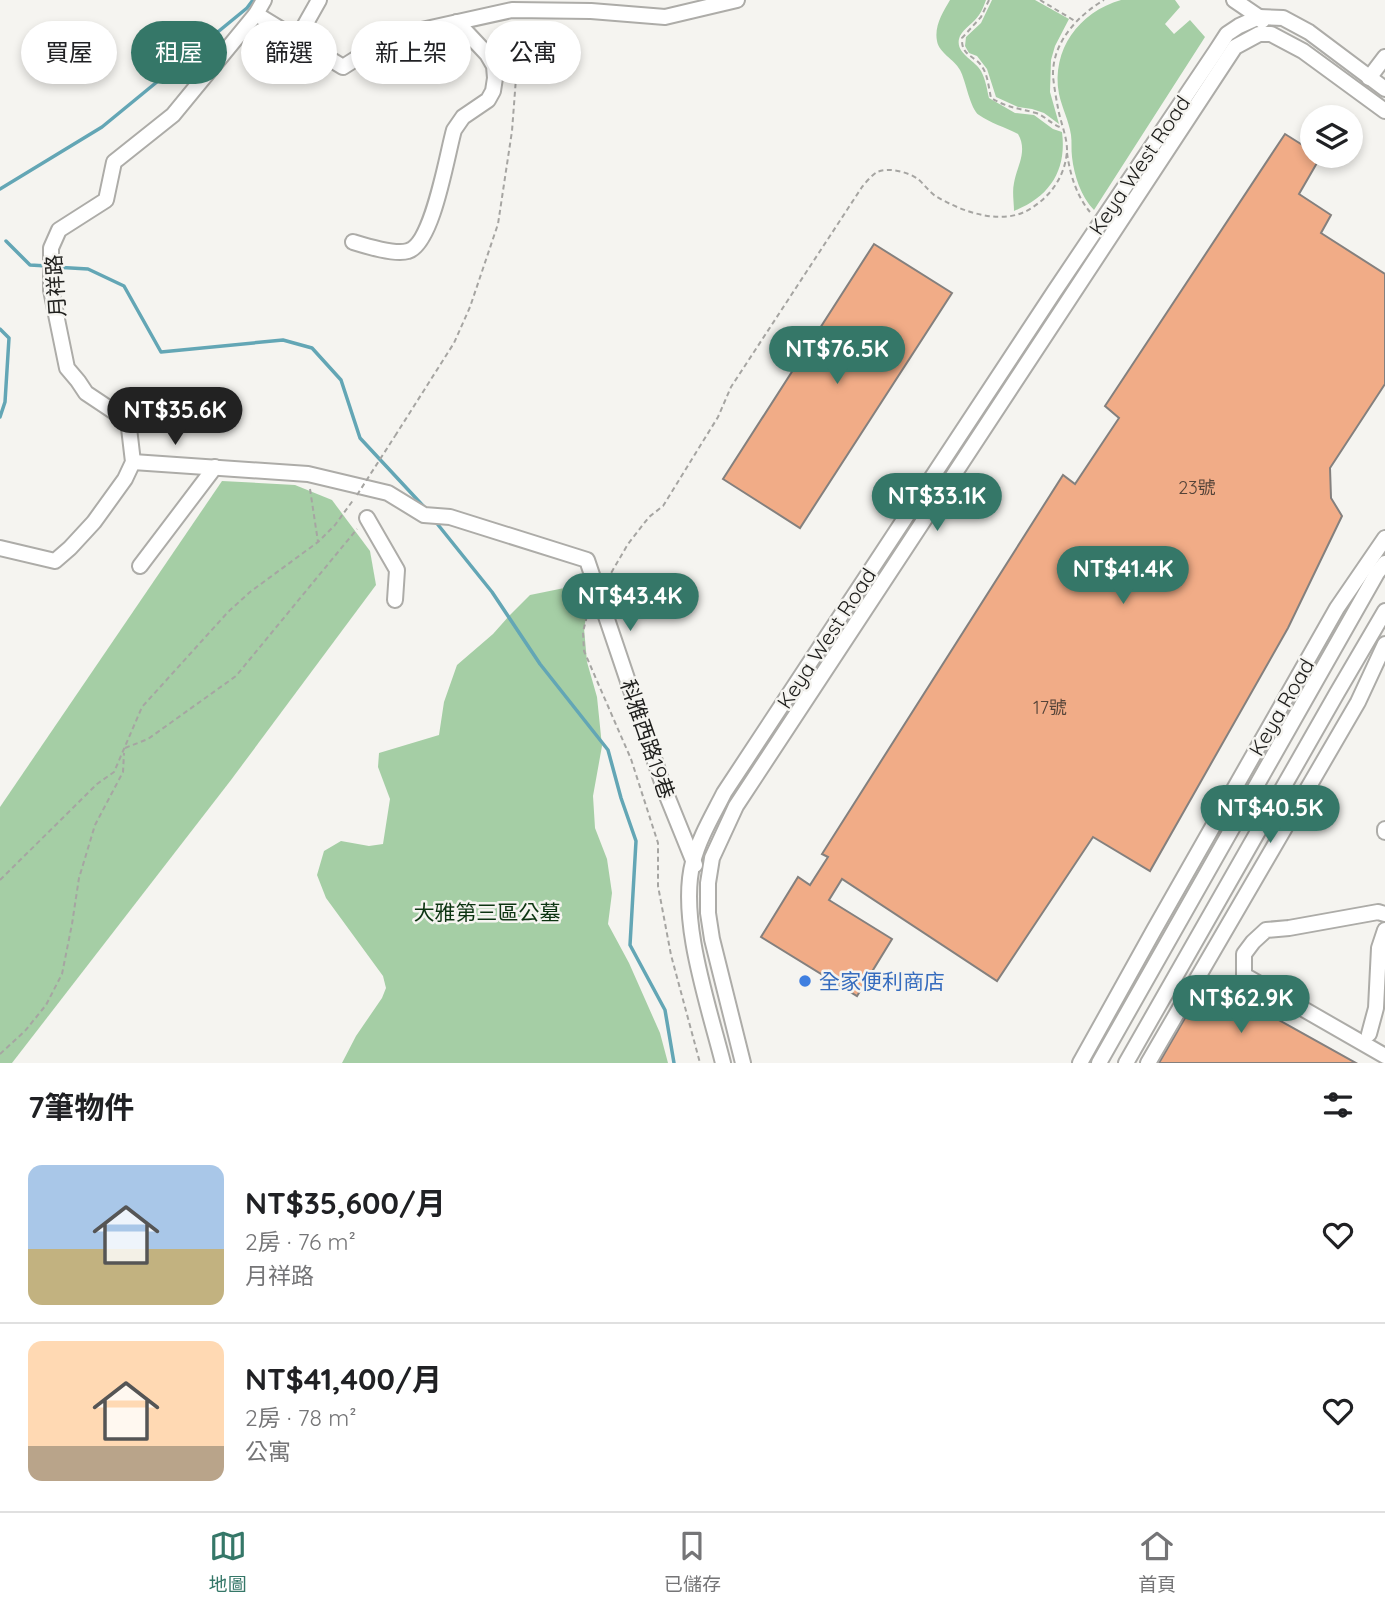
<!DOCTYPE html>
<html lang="zh-TW">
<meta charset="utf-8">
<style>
body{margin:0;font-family:Quicksand,"Noto Sans TC",sans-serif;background:#f6f6f6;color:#202124;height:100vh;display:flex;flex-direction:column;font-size:26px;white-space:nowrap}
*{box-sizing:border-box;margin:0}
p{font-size:23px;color:#757577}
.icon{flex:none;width:38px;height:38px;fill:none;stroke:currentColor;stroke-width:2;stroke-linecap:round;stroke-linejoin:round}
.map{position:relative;height:1063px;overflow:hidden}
.drawer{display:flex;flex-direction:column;background:#fff;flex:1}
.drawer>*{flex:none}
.banner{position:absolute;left:21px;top:21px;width:700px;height:63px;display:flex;gap:14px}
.tools{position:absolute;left:1300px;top:105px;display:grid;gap:14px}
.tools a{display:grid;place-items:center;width:63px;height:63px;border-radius:50%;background:#fff;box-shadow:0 4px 10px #0003;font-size:35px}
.price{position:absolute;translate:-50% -60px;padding:0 16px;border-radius:24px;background:#357768;color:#fff;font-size:23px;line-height:46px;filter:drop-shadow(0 2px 4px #0008)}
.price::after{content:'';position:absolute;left:50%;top:42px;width:21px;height:16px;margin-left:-10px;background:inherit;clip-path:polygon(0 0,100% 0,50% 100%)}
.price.on{background:#222;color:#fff}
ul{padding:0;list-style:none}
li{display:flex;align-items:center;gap:21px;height:175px;padding:0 28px}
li+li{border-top:2px solid #e0e0e0}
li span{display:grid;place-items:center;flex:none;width:196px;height:140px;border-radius:14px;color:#555}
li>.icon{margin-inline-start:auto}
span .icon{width:84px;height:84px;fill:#fffc;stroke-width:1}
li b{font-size:30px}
h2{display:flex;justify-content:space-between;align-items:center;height:84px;padding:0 28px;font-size:30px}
.pill{padding:0 24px;border-radius:32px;background:#fff;box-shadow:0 4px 10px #0003;font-size:24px;line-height:63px}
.pill.on{background:#357768;color:#fff}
.tab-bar{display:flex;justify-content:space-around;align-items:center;height:98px;border-top:2px solid #e0e0e0;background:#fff;font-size:19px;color:#757577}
.tab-bar a{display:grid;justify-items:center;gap:4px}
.tab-bar .on{color:#357768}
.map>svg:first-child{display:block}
</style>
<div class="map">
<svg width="1385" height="1063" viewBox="0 0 1385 1063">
<rect width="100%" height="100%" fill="#f5f4f0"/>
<!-- green -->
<g fill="#a5cea5">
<path d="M950,0H986C984,5 982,11 979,15C974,23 964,28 960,36C953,53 975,60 981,71C986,80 987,90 989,98L1015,113L1034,115L1053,129L1062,132C1067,170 1050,197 1014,211C1014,202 1012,192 1014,183C1017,166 1028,151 1018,134C1005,127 990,123 979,115C970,109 966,81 960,70C954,59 939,53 937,41C934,26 943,12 950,0Z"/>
<path d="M992,0H1035L1069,19L1055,46L1051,60L1050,92L1059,124L1044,113L1032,109L1018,107L996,97L987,69L977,56L969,53L965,46L966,37L981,23Z"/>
<path d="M1121,0H1175L1180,7L1165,24L1174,34L1190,20L1205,37L1094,210C1081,197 1074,175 1072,157C1071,149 1072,142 1071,135C1069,121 1062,108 1059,94C1051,50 1079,12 1121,0Z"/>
<path d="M222,481L295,485L332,500L370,551L376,585L231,780L12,1063H0V807Z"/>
<path d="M579,585L590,598L584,628L587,662L597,697L602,746L593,796L595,828L607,859L612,893L608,924L629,963L660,1033L668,1063H342L356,1036L382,998L386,988L383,976L326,898L317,875L324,851L341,841L369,846L383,844L390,799L378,767L379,753L439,735L444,702L457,665L493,634L509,616L530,595Z"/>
</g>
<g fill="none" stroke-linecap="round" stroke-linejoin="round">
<!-- stream -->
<g stroke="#63a6b5" stroke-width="3.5">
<path d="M0,189L102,127L247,8L253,0"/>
<path d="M6,241L30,265L47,266"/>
<path d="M54,267L88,269L124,286L161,352L283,340L312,348L341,380L360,438L426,509"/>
<path d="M0,329L9,338L5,402L0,417"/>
<path d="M435,521L492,592L540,664L608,750L621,798L636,841L630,945L665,1010L674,1063"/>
</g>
</g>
<!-- building -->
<g fill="#f1ac87" stroke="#84807e" stroke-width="2">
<path d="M1285,134L1312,151V156H1321L1299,194L1331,215L1321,233L1385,274V384L1330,468L1331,498L1342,516L1288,628L1150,871L1093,837L997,981L842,879L829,900L892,939L857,996L761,937L798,877L810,885L828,857L822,854L1063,475L1075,484L1119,418L1105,406Z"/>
<path d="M874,244L952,293L800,528L723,479Z"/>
<path d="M1207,980L1356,1063H1159Z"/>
</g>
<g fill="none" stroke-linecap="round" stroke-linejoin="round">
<defs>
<g id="minor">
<path d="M1234,0L1259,17L1262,21"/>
<path d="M256,14L343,67L390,37L512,10L591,11L665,17L737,0"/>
<path d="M297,39L319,0"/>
<path d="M1369,78L1385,57"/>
<path d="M353,242C366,246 395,255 408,251C433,244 447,154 454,130L463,117L488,100L493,91L495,78L494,66L487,54L457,22"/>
<path d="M133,462L308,474L388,493L424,515L450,517L587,560L665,791L695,865"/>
<path d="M367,518L397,570L395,600"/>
<path d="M0,548L55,561L70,548L94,522L125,479L133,462L129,428L125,419L86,393L78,381L67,368L51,290V248L59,230L106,200L114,162L173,115L256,14L264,0"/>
<path d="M140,566L215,467"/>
<path d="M1385,829V832"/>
<path d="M1385,914L1378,912L1289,928L1266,930L1253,942L1244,954V975L1385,1056"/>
<path d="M1369,1034L1376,1008L1379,948L1385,930"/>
<path d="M723,1063C709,1007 678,918 693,862C699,838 713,815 724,793L1054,292L1216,51L1227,34L1239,26L1259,17L1283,18L1309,32L1385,89"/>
<path d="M743,1063L712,939L708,913V883L712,858L736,806L1235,47L1259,34H1271L1303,51L1385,111"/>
<path d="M1080,1063L1154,930L1337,608L1385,538"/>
<path d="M1099,1063L1377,573L1385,563"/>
<path d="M1126,1063L1337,693L1385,611"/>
<path d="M1148,1063L1358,702L1385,644"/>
</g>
</defs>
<!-- minor casing -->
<use href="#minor" stroke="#adaca8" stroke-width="18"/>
<!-- path -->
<g stroke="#a6a5a2" stroke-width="2" stroke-dasharray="5 3.5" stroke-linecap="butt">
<path d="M989,0L981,17L962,38C961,58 976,54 984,70C988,78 989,89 991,98C1008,108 1018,108 1036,113C1045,116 1051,124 1062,128"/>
<path d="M1040,0L1075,21"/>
<path d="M1067,153C1070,174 1076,195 1090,212"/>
<path d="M395,436L454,343L470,307L498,224L512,131L517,65L513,23"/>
<path d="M310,489L318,542"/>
<path d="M607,580L628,544L649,517L663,506L718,417L731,387L862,187C866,182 872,175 877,172C889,167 908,172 918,179C925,185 930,193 937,197C965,213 1005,227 1033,207C1053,194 1066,173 1067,150C1067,136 1060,121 1058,108C1056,98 1054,86 1053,76C1052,43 1077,16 1104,0"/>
<path d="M589,608L583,632L584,651L631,759L658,843V886L671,955L700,1063"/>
<path d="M125,748L148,739L236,676L357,529"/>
<path d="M0,880L97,784L114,772L142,707L228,612L250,592L318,542L335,525L354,499"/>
<path d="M0,1054L25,1031L46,1005L62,974L72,924L79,878L95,825L123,772L124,753"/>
</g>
<!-- minor -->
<use href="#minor" stroke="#fff" stroke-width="14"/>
<!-- path-bridge -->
<path stroke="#a6a5a2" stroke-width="2" stroke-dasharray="5 3.5" stroke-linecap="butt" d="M357,495L395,436"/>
</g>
<!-- markers -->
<circle fill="#3f7fe0" stroke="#f5f4f0" stroke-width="2.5" cx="805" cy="981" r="7"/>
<g text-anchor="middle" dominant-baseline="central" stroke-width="5" stroke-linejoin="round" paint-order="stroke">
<!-- number labels -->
<g font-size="18" fill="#544338">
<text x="1197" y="487">23號</text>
<text x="1050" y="707">17號</text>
</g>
<!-- street labels -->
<g font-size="21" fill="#20201e" stroke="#f5f4f0">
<text transform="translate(1139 165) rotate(-56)">Keya West Road</text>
<text transform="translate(55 286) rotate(-94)">月祥路</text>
<text transform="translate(826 638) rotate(-57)">Keya West Road</text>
<text transform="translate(1281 707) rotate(-60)">Keya Road</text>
<text transform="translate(648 739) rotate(71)">科雅西路19巷</text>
</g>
<!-- park labels -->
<g font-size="21" fill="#0c3411" stroke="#f5f4f0">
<text x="487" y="912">大雅第三區公墓</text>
</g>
<!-- shop labels -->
<g font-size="21" fill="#366cbe" stroke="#f5f4f0" text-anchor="start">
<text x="819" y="981">全家便利商店</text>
</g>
</g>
</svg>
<div class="tools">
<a><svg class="icon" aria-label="layers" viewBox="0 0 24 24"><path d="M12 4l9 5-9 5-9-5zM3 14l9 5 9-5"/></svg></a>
</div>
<b class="price" style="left:837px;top:386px">NT$76.5K</b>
<b class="price on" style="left:175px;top:447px">NT$35.6K</b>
<b class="price" style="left:937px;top:533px">NT$33.1K</b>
<b class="price" style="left:1123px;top:606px">NT$41.4K</b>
<b class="price" style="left:630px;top:633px">NT$43.4K</b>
<b class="price" style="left:1270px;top:845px">NT$40.5K</b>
<b class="price" style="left:1241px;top:1035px">NT$62.9K</b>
<div class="banner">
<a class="pill">買屋</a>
<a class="pill on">租屋</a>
<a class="pill">篩選</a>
<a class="pill">新上架</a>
<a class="pill">公寓</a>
</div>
</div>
<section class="drawer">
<h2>7筆物件<svg class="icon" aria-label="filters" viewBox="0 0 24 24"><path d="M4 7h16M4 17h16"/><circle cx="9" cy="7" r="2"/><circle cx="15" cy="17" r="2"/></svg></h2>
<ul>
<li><span style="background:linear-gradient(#a9c7e8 60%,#c2b280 0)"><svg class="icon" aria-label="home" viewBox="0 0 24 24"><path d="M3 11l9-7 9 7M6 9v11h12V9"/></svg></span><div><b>NT$35,600/月</b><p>2房 · 76 m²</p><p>月祥路</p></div><svg class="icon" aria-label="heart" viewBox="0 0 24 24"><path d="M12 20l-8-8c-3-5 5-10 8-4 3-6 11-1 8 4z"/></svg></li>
<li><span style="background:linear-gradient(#ffd9b3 75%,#b9a48a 0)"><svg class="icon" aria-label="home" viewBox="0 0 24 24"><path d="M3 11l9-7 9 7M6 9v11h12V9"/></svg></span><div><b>NT$41,400/月</b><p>2房 · 78 m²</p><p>公寓</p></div><svg class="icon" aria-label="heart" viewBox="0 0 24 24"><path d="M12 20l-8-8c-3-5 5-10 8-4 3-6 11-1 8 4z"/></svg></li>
</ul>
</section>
<nav class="tab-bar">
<a class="on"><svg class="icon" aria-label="map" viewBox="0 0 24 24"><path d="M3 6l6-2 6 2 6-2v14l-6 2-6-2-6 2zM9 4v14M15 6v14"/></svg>地圖</a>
<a><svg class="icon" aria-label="saved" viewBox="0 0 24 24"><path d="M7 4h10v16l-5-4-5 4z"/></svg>已儲存</a>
<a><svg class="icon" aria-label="home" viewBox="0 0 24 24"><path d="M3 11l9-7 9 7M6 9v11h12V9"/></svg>首頁</a>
</nav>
